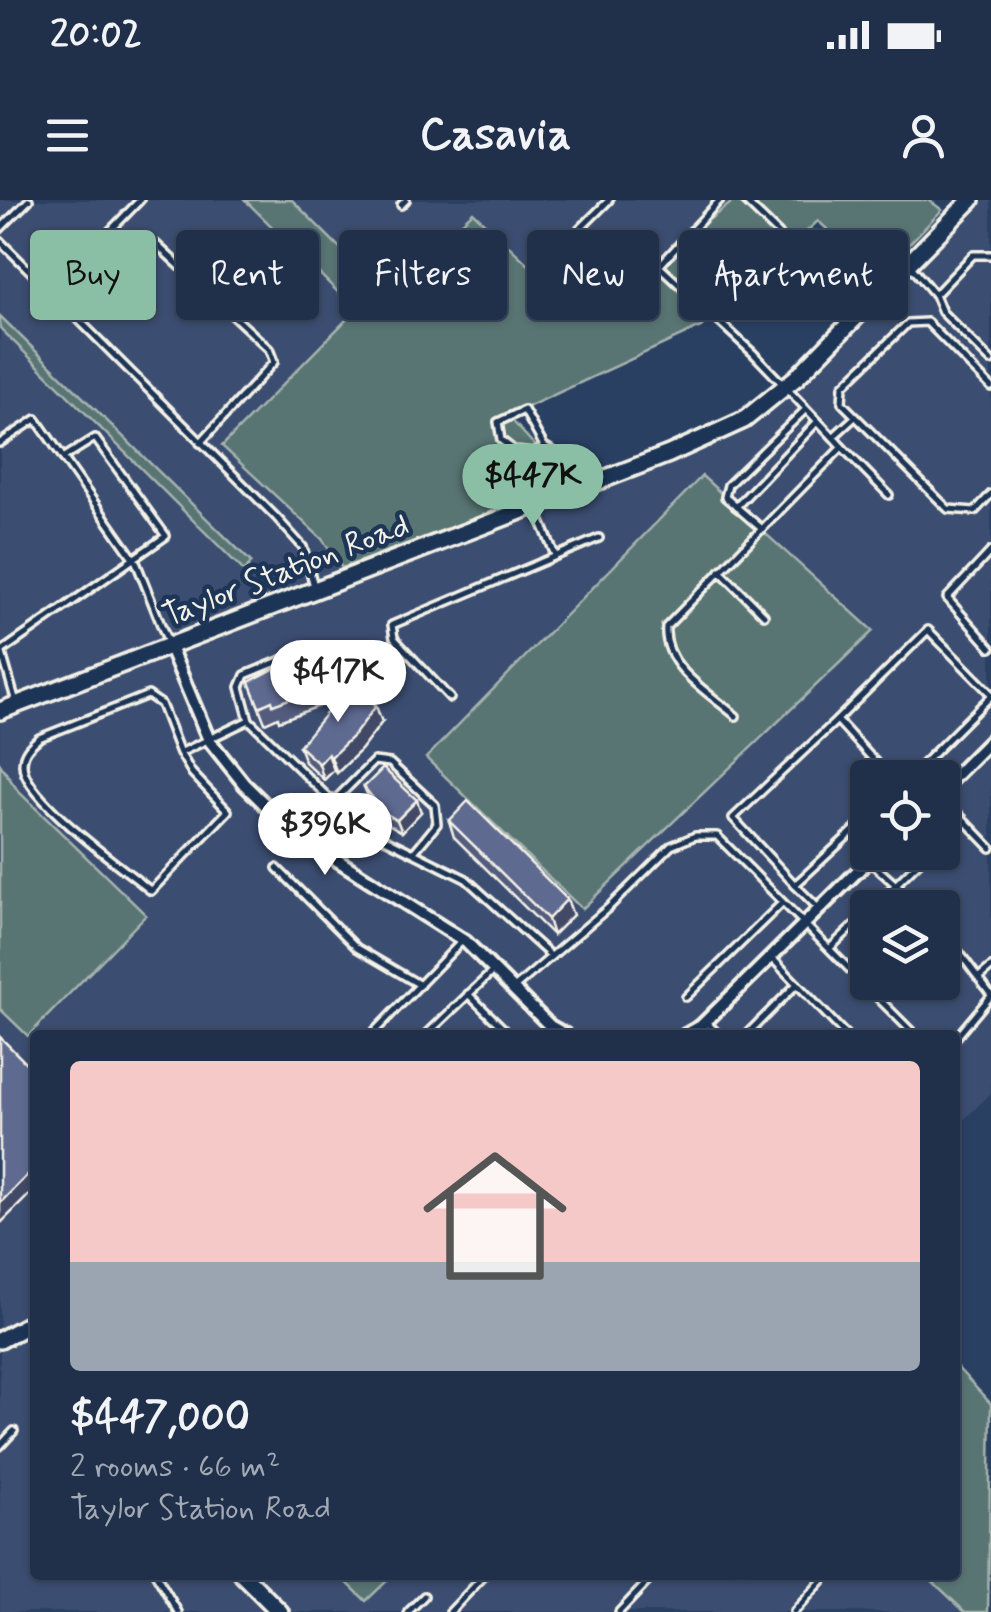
<!DOCTYPE html>
<meta charset="utf-8">
<style>
body{margin:0;font-family:Mynerve,sans-serif;background:#283851;color:#f1f3f6;height:100vh;display:flex;flex-direction:column;font-size:38px;white-space:nowrap}
*{box-sizing:border-box;margin:0}
p{font-size:32px;color:#a2a9b5}
.icon{flex:none;width:55px;height:55px;fill:none;stroke:currentColor;stroke-width:2;stroke-linecap:round;stroke-linejoin:round}
.map{position:relative;flex:1;overflow:hidden}
.drawer{position:absolute;left:30px;top:830px;width:930px;height:550px;display:flex;flex-direction:column;background:#20304a;border-radius:10px;box-shadow:0 2px 8px #0004,0 0 0 2px #3d4b62}
.drawer>*{flex:none}
.top-card{position:absolute;left:30px;top:30px;width:932px;height:90px;display:flex;gap:20px}
.buttons{position:absolute;left:850px;top:560px;display:grid;gap:20px}
.buttons a{display:grid;place-items:center;width:110px;height:110px;border-radius:10px;background:#20304a;box-shadow:0 2px 8px #0004,0 0 0 2px #3d4b62;font-size:50px}
.price{position:absolute;translate:-50% -85px;padding:0 22px;border-radius:35px;background:#fff;color:#222;font-size:32px;line-height:65px;filter:drop-shadow(0 2px 5px #0008)}
.price::after{content:'';position:absolute;left:50%;top:60px;width:30px;height:22px;margin-left:-15px;background:inherit;clip-path:polygon(0 0,100% 0,50% 100%)}
.price.current{background:#8abfa5;color:#111}
ul{padding:0;list-style:none}
li{display:grid;align-content:center;gap:20px;height:530px;padding:0 40px}
li+li{border-top:2px solid #3d4b62}
li span{display:grid;place-items:center;height:310px;border-radius:10px;color:#555}
li>.icon{margin-inline-start:auto}
span .icon{width:180px;height:180px;fill:#fffc;stroke-width:1}
li b{font-size:42px}
.chip{padding:0 35px;border-radius:10px;background:#20304a;box-shadow:0 2px 8px #0004,0 0 0 2px #3d4b62;font-size:35px;line-height:90px}
.chip.current{background:#8abfa5;color:#111}
.status{display:flex;justify-content:space-between;align-items:center;height:70px;padding:0 50px;background:#20304a;direction:ltr}
.status svg{height:28px;fill:currentColor}
header{display:flex;justify-content:space-between;align-items:center;height:130px;padding:0 40px;background:#20304a;font-size:45px;font-weight:800}
.map>svg:first-child{display:block}
</style>
<div class="status"><b>20:02</b><svg viewBox="0 0 49 12"><path d="M0 12V9h3v3zM5 12V6h3v6zM10 12V3h3v9zM15 12V0h3v12zM26 1h20v11H26zM47 4h2v5h-2z"/></svg></div>
<header><svg class="icon" aria-label="menu" viewBox="0 0 24 24"><path d="M4 6h16M4 12h16M4 18h16"/></svg>Casavia<svg class="icon" aria-label="person" viewBox="0 0 24 24"><circle cx="12" cy="8" r="4"/><path d="M4 21q1-7 8-7t8 7"/></svg></header>
<div class="map">
<svg width="991" height="1412" viewBox="0 0 991 1412">
<rect width="100%" height="100%" fill="#2a4063"/>
<filter id="ink" filterUnits="userSpaceOnUse"><feTurbulence type="fractalNoise" baseFrequency=".01" numOctaves="2"/><feDisplacementMap in="SourceGraphic" scale="20" xChannelSelector="R" yChannelSelector="G"/><feConvolveMatrix kernelMatrix="1 2 1 2 8 2 1 2 1" color-interpolation-filters="sRGB"/></filter>
<g filter="url(#ink)">
<!-- built -->
<g fill="#3a4d71" fill-rule="evenodd">
<path d="M0,0H245L356,110L222,246L322,339L352,381L699,249L758,218L985,0H991V893L955,929V835H35V1375H339L366,1401L393,1375H926L965,1412H0V809L28,836L18,591L0,564V128L245,372L250,362L0,116ZM702,276L873,431L786,512ZM868,578H942V652H868ZM868,708H942V782H868Z"/>
<path d="M292,0H735L664,54L573,107L473,13L386,94Z"/>
</g>
<!-- green -->
<g fill="#587573" stroke="#a6b3ae" stroke-width="2.5">
<path d="M245,0H292L386,94L473,12L573,107L664,54L735,0H929L942,10L879,75L818,21L701,127L508,216L569,283L342,368L322,339L222,246L356,110Z"/>
<path d="M0,116L251,362L245,372L0,128Z"/>
<path d="M702,276L873,431L582,709L426,558Z"/>
<path d="M0,564L18,591L146,715L28,836L0,809Z"/>
<path d="M955,1165L991,1204L988,1412H965L926,1375H955Z"/>
<path d="M339,1375H393L366,1401Z"/>
</g>
<g fill="none" stroke-linecap="round" stroke-linejoin="round">
<defs>
<g id="lane">
<path d="M609,0L579,30L638,89L720,0"/>
<path d="M401,5L406,0"/>
<path d="M0,29L29,0"/>
<path d="M0,41L276,317L303,347L314,386"/>
<path d="M910,65L935,95L942,112L991,161"/>
<path d="M659,66L753,153L833,237L855,217"/>
<path d="M52,91L140,0"/>
<path d="M935,95L973,55H991"/>
<path d="M709,114L781,36L744,0"/>
<path d="M79,117L156,44L269,149L274,162L200,243"/>
<path d="M991,187L927,122L908,123L843,186L842,203L948,309L975,311L991,294"/>
<path d="M0,243L36,219L136,362L169,445"/>
<path d="M544,246L535,253L515,251L501,240L498,222L524,210L544,246L564,258L575,285"/>
<path d="M842,247L889,295"/>
<path d="M535,307L555,355"/>
<path d="M736,307L818,221"/>
<path d="M762,329L725,297L728,285L806,209"/>
<path d="M991,351L947,398L991,448"/>
<path d="M720,371L764,415"/>
<path d="M1,450L16,502"/>
<path d="M2,451L166,336L95,238L63,258"/>
<path d="M450,498L394,438L392,425L599,338"/>
<path d="M736,516C708,492 663,467 666,427L842,247L833,237"/>
<path d="M249,520L240,487L245,475L301,452"/>
<path d="M180,553L192,573L228,611L151,691C124,668 22,598 23,564C23,552 30,546 39,538L148,495L161,504L180,553L249,520L333,602L371,632L466,679L550,755"/>
<path d="M890,578L837,520L928,430L991,494"/>
<path d="M909,578L991,496"/>
<path d="M942,597L991,648"/>
<path d="M333,602L374,561L390,563L435,605L437,624L414,652"/>
<path d="M942,639L963,619"/>
<path d="M869,661L922,708"/>
<path d="M277,668L357,748L420,785"/>
<path d="M795,685L733,618L836,521"/>
<path d="M817,707L795,685L868,617"/>
<path d="M872,708L929,652"/>
<path d="M942,729L991,795"/>
<path d="M830,748L868,712"/>
<path d="M771,757L846,835"/>
<path d="M978,778L991,767"/>
<path d="M513,789L608,708L671,646L695,636H717L915,835"/>
<path d="M468,794L510,835"/>
<path d="M686,797L782,703"/>
<path d="M707,823L719,835"/>
<path d="M371,835L463,740"/>
<path d="M426,835L494,770"/>
<path d="M746,835L797,784"/>
<path d="M955,839L991,796"/>
<path d="M0,1246L14,1231"/>
<path d="M156,1375L178,1412"/>
<path d="M408,1412L424,1396"/>
<path d="M450,1412L485,1375"/>
<path d="M619,1412L654,1375"/>
<path d="M794,1412L827,1375"/>
</g>
<g id="street">
<path d="M169,445L209,540L244,584L293,632L466,742L550,826L566,835"/>
<path d="M942,589L991,540"/>
<path d="M685,835L701,826L877,652"/>
</g>
<g id="secondary">
<path d="M0,511L669,254L744,220L797,177L971,0"/>
<path d="M0,1140L35,1121"/>
<path d="M243,1375L280,1412"/>
</g>
</defs>
<!-- lane casing -->
<use href="#lane" stroke="#f4f1e8" stroke-width="12"/>
<!-- street casing -->
<use href="#street" stroke="#f4f1e8" stroke-width="18"/>
<!-- secondary casing -->
<use href="#secondary" stroke="#f4f1e8" stroke-width="22"/>
<!-- lane -->
<use href="#lane" stroke="#1d3557" stroke-width="5"/>
<!-- street -->
<use href="#street" stroke="#1d3557" stroke-width="10"/>
<!-- secondary -->
<use href="#secondary" stroke="#1d3557" stroke-width="15"/>
</g>
<!-- wall -->
<g fill="#525b7d" stroke="#f4f1e8" stroke-width="2.5">
<path d="M324,451L341,493L329,498L330,502L279,521L278,517L265,523L249,482Z"/>
<path d="M382,522L361,550L337,573L334,570L324,580L305,562L299,546Z"/>
<path d="M364,587L421,612L402,632L390,625L369,599Z"/>
<path d="M449,621L573,715L553,735L454,637Z"/>
</g>
<!-- shaded-wall -->
<g fill="#424a66" stroke="#f4f1e8" stroke-width="2.5">
<path d="M376,506L382,522L361,550L337,573L331,557Z"/>
<path d="M328,554L334,570L324,580L319,564Z"/>
<path d="M417,600L421,612L402,632L397,620Z"/>
<path d="M567,699L573,715L553,735L548,719Z"/>
<path d="M35,967V989L0,1024V1003Z"/>
</g>
<!-- building -->
<g fill="#5f6a91" stroke="#f4f1e8" stroke-width="2.5">
<path d="M324,451L335,478L323,483L324,486L273,505L272,501L259,507L249,482L291,460Z"/>
<path d="M355,487L376,506L355,534L331,557L328,554L319,564L299,546L343,493L346,496Z"/>
<path d="M383,568L417,600L397,620L385,613L364,587Z"/>
<path d="M468,601L567,699L548,719L449,621Z"/>
<path d="M0,837L35,872V967L0,1003Z"/>
</g>
</g>
<g text-anchor="middle" dominant-baseline="central" stroke-width="9" stroke-linejoin="round" paint-order="stroke">
<!-- street labels -->
<g font-size="32" fill="#f4f1e8" stroke="#1d3557">
<text transform="translate(286 371) rotate(-21)">Taylor Station Road</text>
</g>
</g>
</svg>
<div class="buttons">
<a><svg class="icon" aria-label="locate" viewBox="0 0 24 24"><circle cx="12" cy="12" r="6"/><path d="M12 2v4M12 18v4M2 12h4M18 12h4"/></svg></a>
<a><svg class="icon" aria-label="layers" viewBox="0 0 24 24"><path d="M12 4l9 5-9 5-9-5zM3 14l9 5 9-5"/></svg></a>
</div>
<b class="price current" style="left:533px;top:329px">$447K</b>
<b class="price" style="left:338px;top:525px">$417K</b>
<b class="price" style="left:325px;top:678px">$396K</b>
<div class="top-card">
<a class="chip current">Buy</a>
<a class="chip">Rent</a>
<a class="chip">Filters</a>
<a class="chip">New</a>
<a class="chip">Apartment</a>
</div>
<section class="drawer">
<ul>
<li><span style="background:linear-gradient(#f6c9c9 65%,#9aa5b1 0)"><svg class="icon" aria-label="home" viewBox="0 0 24 24"><path d="M3 11l9-7 9 7M6 9v11h12V9"/></svg></span><div><b>$447,000</b><p>2 rooms · 66 m²</p><p>Taylor Station Road</p></div></li>
</ul>
</section>
</div>
